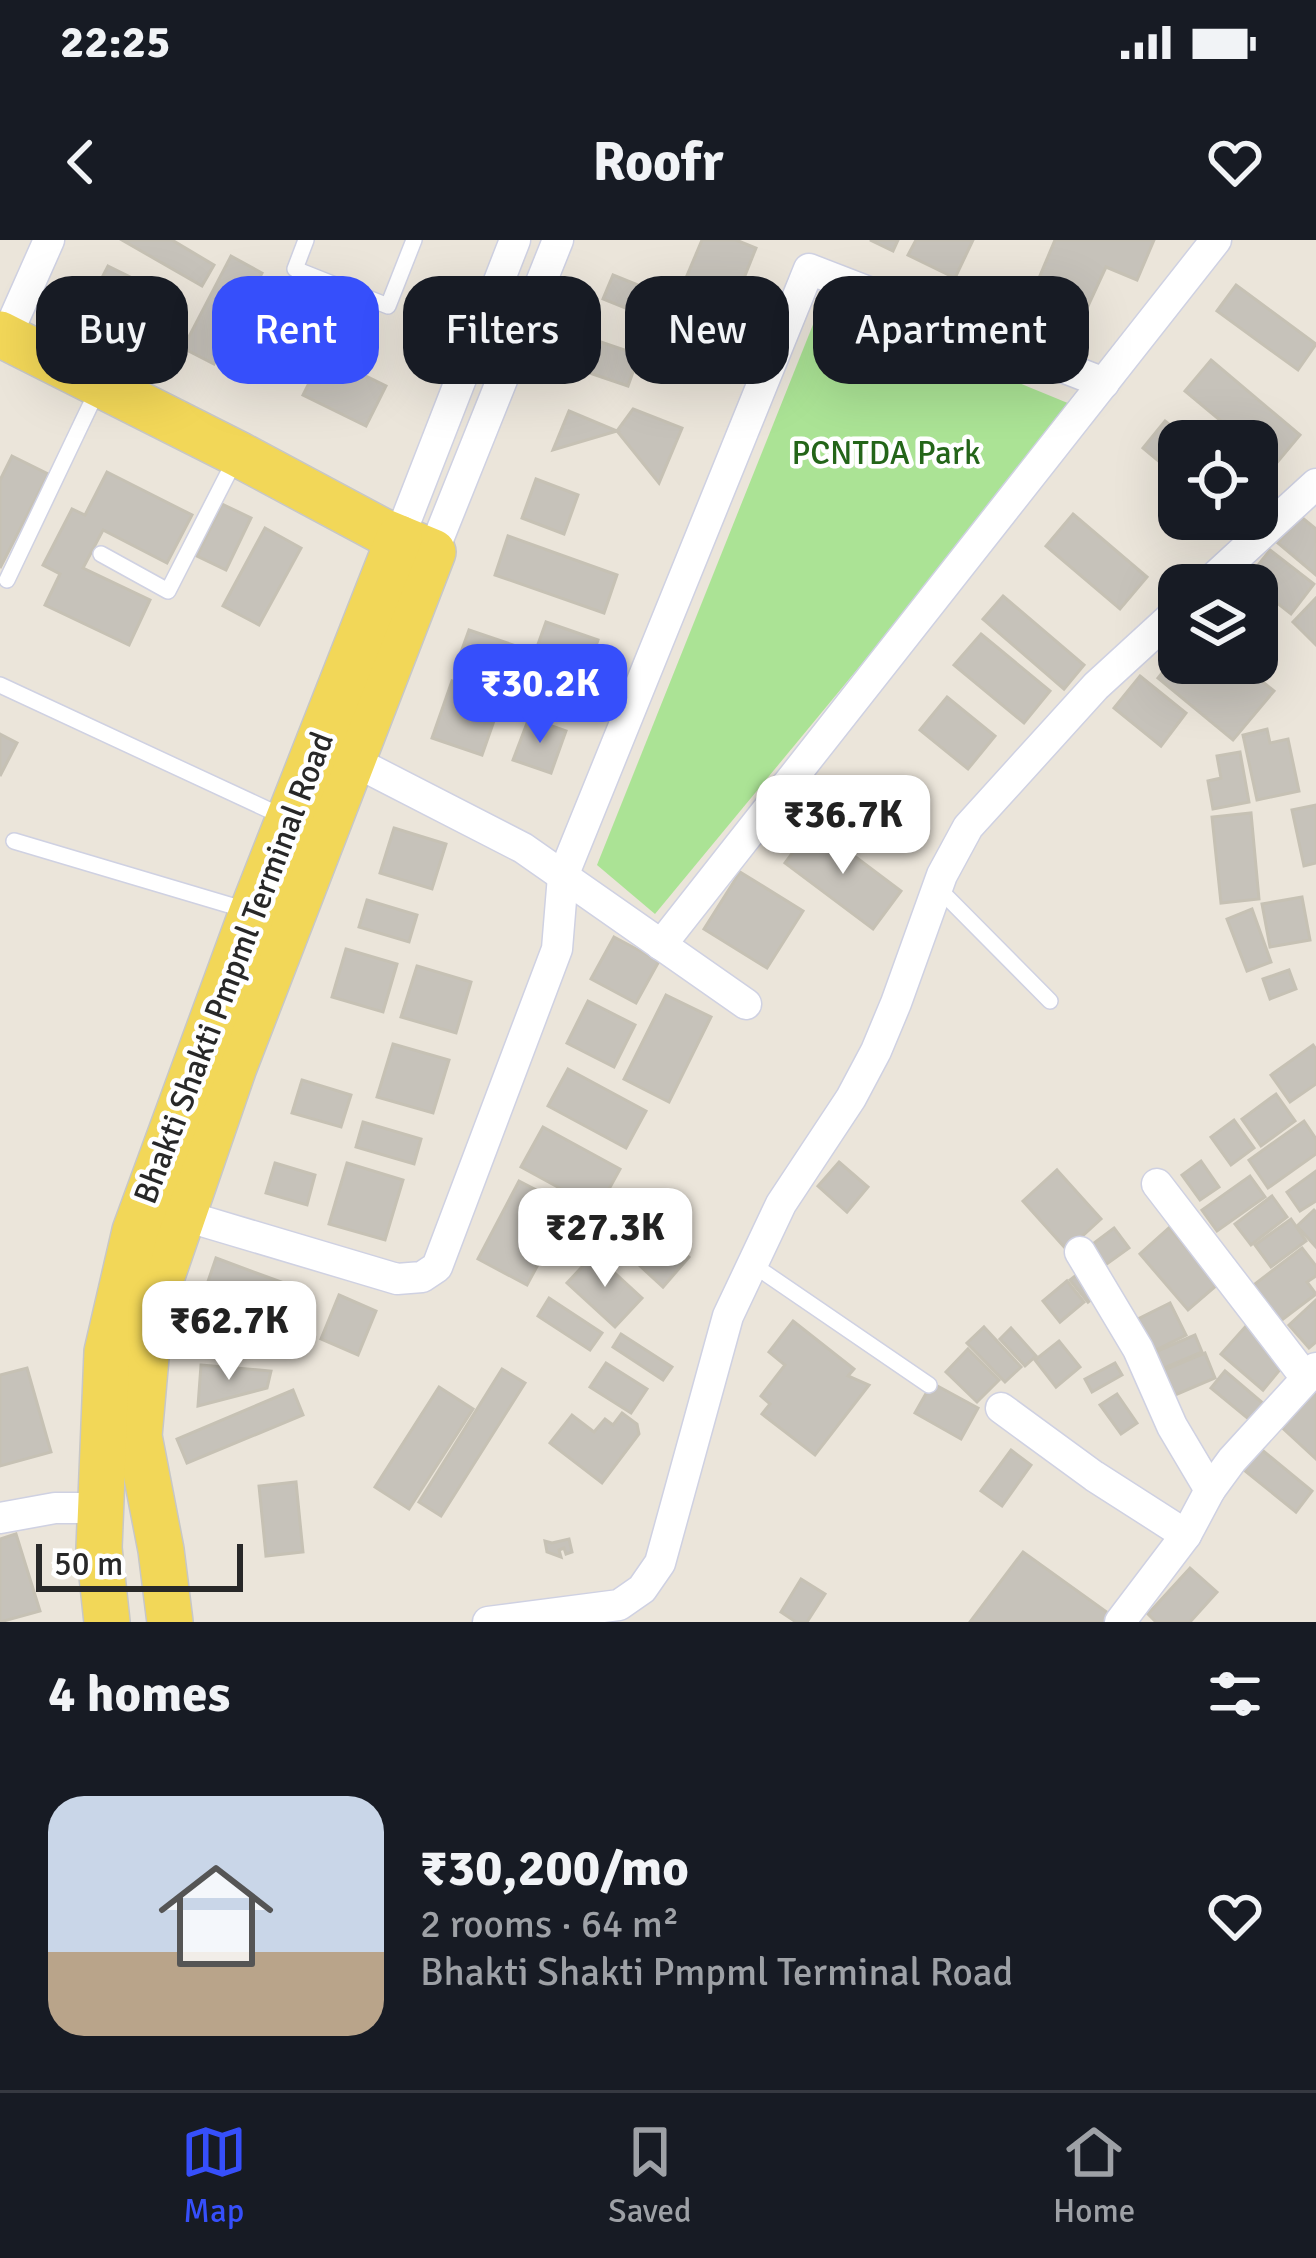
<!DOCTYPE html>
<meta charset="utf-8">
<style>
body{margin:0;font-family:Signika,sans-serif;background:#242831;color:#f1f3f6;height:100vh;display:flex;flex-direction:column;font-size:45px;white-space:nowrap}
*{box-sizing:border-box;margin:0}
p{font-size:39px;color:#9ea1a6}
.icon{flex:none;width:66px;height:66px;fill:none;stroke:currentColor;stroke-width:2;stroke-linecap:round;stroke-linejoin:round}
.map{position:relative;height:1382px;overflow:hidden}
.drawer{display:flex;flex-direction:column;background:#171b24;flex:1}
.drawer>*{flex:none}
.top-card{position:absolute;left:36px;top:36px;width:1245px;height:108px;display:flex;gap:24px}
.controls{position:absolute;left:1158px;top:180px;display:grid;gap:24px}
.controls a{display:grid;place-items:center;width:120px;height:120px;border-radius:24px;background:#171b24;box-shadow:0 12px 48px #0002;font-size:60px}
.scale{position:absolute;left:36px;bottom:30px;width:207px;box-sizing:border-box;padding-left:12px;border:6px solid #282828;border-top:0;font-size:33px;line-height:42px;white-space:nowrap;color:#282828;-webkit-text-stroke:9px #fff;paint-order:stroke}
.price{position:absolute;translate:-50% -102px;padding:0 27px;border-radius:24px;background:#fff;color:#222;font-size:39px;line-height:78px;filter:drop-shadow(0 3px 6px #0008)}
.price::after{content:'';position:absolute;left:50%;top:72px;width:36px;height:27px;margin-left:-18px;background:inherit;clip-path:polygon(0 0,100% 0,50% 100%)}
.price.on{background:#364ffb;color:#fff}
ul{padding:0;list-style:none}
li{display:flex;align-items:center;gap:36px;height:300px;padding:0 48px}
li+li{border-top:3px solid #363941}
li span{display:grid;place-items:center;flex:none;width:336px;height:240px;border-radius:36px;color:#555}
li>.icon{margin-inline-start:auto}
span .icon{width:144px;height:144px;fill:#fffc;stroke-width:1}
li b{font-size:51px}
h2{display:flex;justify-content:space-between;align-items:center;height:144px;padding:0 48px;font-size:51px}
.tag{padding:0 42px;border-radius:36px;background:#171b24;box-shadow:0 12px 48px #0002;font-size:42px;line-height:108px}
.tag.on{background:#364ffb;color:#fff}
.status{display:flex;justify-content:space-between;align-items:center;height:84px;padding:0 60px;background:#171b24;direction:ltr}
.status svg{height:33px;fill:currentColor}
header{display:flex;justify-content:space-between;align-items:center;height:156px;padding:0 48px;background:#171b24;font-size:54px;font-weight:800}
.tab-bar{display:flex;justify-content:space-around;align-items:center;height:168px;border-top:3px solid #363941;background:#171b24;font-size:33px;color:#9ea1a6}
.tab-bar a{display:grid;justify-items:center;gap:6px}
.tab-bar .on{color:#364ffb}
.map>svg:first-child{display:block}
</style>
<div class="status"><b>22:25</b><svg viewBox="0 0 49 12"><path d="M0 12V9h3v3zM5 12V6h3v6zM10 12V3h3v9zM15 12V0h3v12zM26 1h20v11H26zM47 4h2v5h-2z"/></svg></div>
<header><svg class="icon" aria-label="back" viewBox="0 0 24 24"><path d="M15 5l-7 7 7 7"/></svg>Roofr<svg class="icon" aria-label="heart" viewBox="0 0 24 24"><path d="M12 20l-8-8c-3-5 5-10 8-4 3-6 11-1 8 4z"/></svg></header>
<div class="map">
<svg width="1316" height="1382" viewBox="0 0 1316 1382">
<rect width="100%" height="100%" fill="#ebe5da"/>
<!-- green -->
<path fill="#abe395" d="M822,62L1075,166L655,674L597,625Z"/>
<!-- building -->
<g fill="#c6c2ba" stroke="#c6c1b4" stroke-width="3">
<path d="M122,0H172L214,25L202,46Z"/>
<path d="M702,0H736L756,8L736,58L686,38Z"/>
<path d="M870,0H898L893,11Z"/>
<path d="M916,0H973L955,38L908,15Z"/>
<path d="M1055,0H1154L1137,40L1106,27L1082,79L1031,57Z"/>
<path d="M231,16L262,33L214,124L183,108Z"/>
<path d="M108,26L185,64L170,96L92,57Z"/>
<path d="M613,35L653,51L643,75L603,59Z"/>
<path d="M1236,45L1316,104L1298,130L1217,71Z"/>
<path d="M673,72L729,94L717,124L661,102Z"/>
<path d="M589,98L639,115L628,146L578,129Z"/>
<path d="M323,115L386,146L366,186L303,155Z"/>
<path d="M1211,120L1300,195L1274,226L1257,211V201H1245L1185,151Z"/>
<path d="M633,169L682,188L659,243L617,191Z"/>
<path d="M569,171L617,191L553,210Z"/>
<path d="M1165,181L1190,201H1179V238L1143,208Z"/>
<path d="M12,216L48,234L0,328V240Z"/>
<path d="M107,232L192,275L167,323L103,290L83,328L150,360L129,405L45,365L60,334L43,325L72,269L85,275Z"/>
<path d="M536,239L578,255L564,294L522,278Z"/>
<path d="M222,264L251,278L226,330L197,316Z"/>
<path d="M1073,274L1147,337L1120,369L1046,306Z"/>
<path d="M1300,276L1316,289V335L1278,303Z"/>
<path d="M265,288L301,308L259,385L223,366Z"/>
<path d="M508,296L617,335L604,373L495,335Z"/>
<path d="M1270,310L1314,344L1291,374L1247,339Z"/>
<path d="M1003,356L1084,425L1064,449L983,379Z"/>
<path d="M1316,358V405L1293,382Z"/>
<path d="M546,382L598,400L580,453L527,435Z"/>
<path d="M469,390L525,409L511,449L455,429Z"/>
<path d="M981,394L1050,451L1024,483L954,425Z"/>
<path d="M1179,412V423H1240L1274,451L1233,500L1158,438Z"/>
<path d="M1140,436L1186,473L1161,506L1114,468Z"/>
<path d="M452,441L502,458L482,515L432,498Z"/>
<path d="M947,457L995,496L968,529L920,490Z"/>
<path d="M529,478L566,491L551,533L513,520Z"/>
<path d="M1267,489L1270,503L1288,499L1299,551L1257,560L1243,495Z"/>
<path d="M0,494L17,503L0,536Z"/>
<path d="M1240,512L1249,562L1213,569L1208,541L1221,538L1217,516Z"/>
<path d="M1316,565V623L1304,626L1292,570Z"/>
<path d="M1251,573L1259,659L1221,663L1212,577Z"/>
<path d="M813,585L901,651L873,689L785,623Z"/>
<path d="M394,588L446,604L432,649L380,633Z"/>
<path d="M740,632L803,671L767,728L704,689Z"/>
<path d="M1302,657L1310,700L1270,707L1262,664Z"/>
<path d="M367,660L417,675L409,702L359,687Z"/>
<path d="M1252,669L1271,722L1247,731L1227,679Z"/>
<path d="M614,697L659,721L636,763L591,739Z"/>
<path d="M346,709L397,724L383,772L332,757Z"/>
<path d="M417,726L471,742L456,793L401,777Z"/>
<path d="M1289,730L1296,749L1270,759L1263,739Z"/>
<path d="M666,755L711,777L669,862L624,839Z"/>
<path d="M588,761L635,785L614,827L567,803Z"/>
<path d="M393,804L449,820L433,873L377,857Z"/>
<path d="M1313,805L1316,809V844L1290,862L1271,835Z"/>
<path d="M568,829L646,871L626,908L548,866Z"/>
<path d="M302,840L351,855L341,887L292,873Z"/>
<path d="M1276,854L1295,881L1261,906L1242,879Z"/>
<path d="M1234,880L1254,908L1231,925L1211,897Z"/>
<path d="M1304,881L1316,899V914L1268,948L1249,920Z"/>
<path d="M363,882L421,899L414,924L356,907Z"/>
<path d="M543,887L620,929L598,969L521,927Z"/>
<path d="M1201,921L1219,947L1200,960L1182,935Z"/>
<path d="M839,922L868,947L847,972L818,946Z"/>
<path d="M275,923L315,935L307,965L266,953Z"/>
<path d="M347,923L403,940L385,1000L329,984Z"/>
<path d="M1057,930L1101,979L1067,1010L1023,961Z"/>
<path d="M1316,931V961L1300,971L1287,952Z"/>
<path d="M1250,936L1265,957L1217,991L1202,970Z"/>
<path d="M519,941L569,967L527,1045L478,1019Z"/>
<path d="M1272,956L1287,977L1251,1005L1235,984Z"/>
<path d="M1314,970L1316,972V1007L1297,986Z"/>
<path d="M1291,979L1306,1001L1271,1027L1255,1005Z"/>
<path d="M1114,988L1129,1008L1104,1026L1090,1006Z"/>
<path d="M1169,988L1218,1044L1188,1070L1140,1014Z"/>
<path d="M666,996L689,1017L663,1047L639,1025Z"/>
<path d="M1302,1008L1316,1026V1036L1307,1042L1316,1054L1278,1083L1251,1047Z"/>
<path d="M594,1014L642,1058L615,1087L567,1043Z"/>
<path d="M216,1018L281,1042L267,1082L202,1059Z"/>
<path d="M1083,1030L1101,1051L1088,1062L1070,1040Z"/>
<path d="M1067,1041L1084,1062L1060,1082L1043,1061Z"/>
<path d="M339,1055L376,1071L358,1115L321,1099Z"/>
<path d="M549,1058L602,1093L590,1110L538,1076Z"/>
<path d="M1316,1060V1102L1309,1108L1289,1085Z"/>
<path d="M1170,1063L1186,1095L1146,1115L1130,1083Z"/>
<path d="M793,1081L854,1129L848,1136L869,1145L815,1215L762,1174L770,1164L761,1156L785,1125L769,1112Z"/>
<path d="M1246,1086L1287,1121L1263,1150L1221,1114Z"/>
<path d="M984,1087L1021,1127L1005,1142L967,1103Z"/>
<path d="M1011,1088L1036,1116L1025,1126L1000,1099Z"/>
<path d="M621,1094L672,1127L663,1140L613,1107Z"/>
<path d="M1195,1095L1202,1112L1162,1129L1155,1112Z"/>
<path d="M1059,1101L1080,1127L1056,1147L1035,1120Z"/>
<path d="M968,1109L999,1140L977,1162L946,1132Z"/>
<path d="M1205,1113L1215,1138L1175,1155L1164,1130Z"/>
<path d="M606,1123L647,1149L631,1173L590,1147Z"/>
<path d="M1115,1123L1122,1135L1092,1152L1085,1139Z"/>
<path d="M201,1125L271,1131L267,1148L198,1166Z"/>
<path d="M27,1128L51,1212L0,1226V1135Z"/>
<path d="M502,1129L525,1143L441,1276L419,1262Z"/>
<path d="M1225,1131L1265,1165L1251,1181L1211,1148Z"/>
<path d="M1316,1140V1219L1276,1182Z"/>
<path d="M932,1143L978,1168L961,1199L915,1173Z"/>
<path d="M439,1147L473,1169L409,1269L375,1247Z"/>
<path d="M293,1150L303,1175L187,1223L177,1199Z"/>
<path d="M1117,1154L1137,1183L1121,1194L1100,1165Z"/>
<path d="M622,1173L637,1184L639,1194L602,1243L550,1203L572,1175L594,1192L605,1179L613,1185Z"/>
<path d="M1256,1205L1312,1251L1296,1272L1239,1226Z"/>
<path d="M1011,1210L1031,1225L1002,1266L981,1251Z"/>
<path d="M296,1242L303,1312L266,1316L259,1246Z"/>
<path d="M16,1294L40,1371L0,1382V1299Z"/>
<path d="M569,1299L572,1312L566,1314L564,1308L559,1310L561,1317L547,1312L545,1301L552,1303Z"/>
<path d="M1023,1312L1115,1378L1112,1382H970Z"/>
<path d="M1190,1328L1217,1352L1190,1382H1156L1148,1374Z"/>
<path d="M801,1339L825,1354L807,1382H796L781,1372Z"/>
</g>
<g fill="none" stroke-linecap="round" stroke-linejoin="round">
<defs>
<g id="service">
<path d="M306,0L295,29L388,66L414,0"/>
<path d="M101,314L168,351L237,216"/>
<path d="M7,340L99,147"/>
<path d="M0,445L286,578"/>
<path d="M14,601L246,670"/>
<path d="M937,647L1050,761"/>
<path d="M752,1024L929,1145"/>
</g>
<g id="minor">
<path d="M6,97L49,0"/>
<path d="M399,298L515,0"/>
<path d="M433,312L558,0"/>
<path d="M1206,345L1316,244"/>
<path d="M338,513L523,608L746,764"/>
<path d="M661,705L1216,0"/>
<path d="M1157,944L1306,1138"/>
<path d="M182,975L397,1039L422,1037L437,1027L557,709L563,636L809,29L1104,143"/>
<path d="M1080,1012L1138,1109L1172,1186L1210,1250"/>
<path d="M1001,1168L1094,1236L1186,1295"/>
<path d="M0,1278L55,1268H101"/>
<path d="M488,1382L619,1365L642,1349L660,1323L728,1076L781,964L851,858L876,811L896,763L942,635L968,587L1096,446L1179,370"/>
<path d="M1120,1382L1186,1295L1210,1250L1232,1220L1316,1128"/>
</g>
<g id="primary">
<path d="M0,94L238,214L380,290L433,312L234,827L161,1039L147,1106L139,1196L161,1310L170,1382"/>
<path d="M107,1382L99,1308L107,1112L135,991L252,672L399,298"/>
</g>
</defs>
<!-- service casing -->
<use href="#service" stroke="#cfd1e2" stroke-width="18"/>
<!-- minor casing -->
<use href="#minor" stroke="#cfd1e2" stroke-width="33"/>
<!-- primary casing -->
<use href="#primary" stroke="#c7c7c7" stroke-width="48"/>
<!-- service -->
<use href="#service" stroke="#fff" stroke-width="15"/>
<!-- minor -->
<use href="#minor" stroke="#fff" stroke-width="30"/>
<!-- primary -->
<use href="#primary" stroke="#f2d758" stroke-width="45"/>
</g>
<g text-anchor="middle" dominant-baseline="central" stroke-width="9" stroke-linejoin="round" paint-order="stroke">
<!-- park labels -->
<g font-size="33" fill="#246519" stroke="#fff">
<text x="886" y="213">PCNTDA Park</text>
</g>
<!-- street labels -->
<g font-size="33" fill="#282828" stroke="#fff">
<text transform="translate(234 728) rotate(-69)">Bhakti Shakti Pmpml Terminal Road</text>
</g>
</g>
</svg>
<div class="controls">
<a><svg class="icon" aria-label="locate" viewBox="0 0 24 24"><circle cx="12" cy="12" r="6"/><path d="M12 2v4M12 18v4M2 12h4M18 12h4"/></svg></a>
<a><svg class="icon" aria-label="layers" viewBox="0 0 24 24"><path d="M12 4l9 5-9 5-9-5zM3 14l9 5 9-5"/></svg></a>
</div>
<div class="scale">50 m</div>
<b class="price on" style="left:540px;top:506px">₹30.2K</b>
<b class="price" style="left:843px;top:637px">₹36.7K</b>
<b class="price" style="left:605px;top:1050px">₹27.3K</b>
<b class="price" style="left:229px;top:1143px">₹62.7K</b>
<div class="top-card">
<a class="tag">Buy</a>
<a class="tag on">Rent</a>
<a class="tag">Filters</a>
<a class="tag">New</a>
<a class="tag">Apartment</a>
</div>
</div>
<section class="drawer">
<h2>4 homes<svg class="icon" aria-label="filters" viewBox="0 0 24 24"><path d="M4 7h16M4 17h16"/><circle cx="9" cy="7" r="2"/><circle cx="15" cy="17" r="2"/></svg></h2>
<ul>
<li><span style="background:linear-gradient(#c9d6e8 65%,#b9a48a 0)"><svg class="icon" aria-label="home" viewBox="0 0 24 24"><path d="M3 11l9-7 9 7M6 9v11h12V9"/></svg></span><div><b>₹30,200/mo</b><p>2 rooms · 64 m²</p><p>Bhakti Shakti Pmpml Terminal Road</p></div><svg class="icon" aria-label="heart" viewBox="0 0 24 24"><path d="M12 20l-8-8c-3-5 5-10 8-4 3-6 11-1 8 4z"/></svg></li>
</ul>
</section>
<nav class="tab-bar">
<a class="on"><svg class="icon" aria-label="map" viewBox="0 0 24 24"><path d="M3 6l6-2 6 2 6-2v14l-6 2-6-2-6 2zM9 4v14M15 6v14"/></svg>Map</a>
<a><svg class="icon" aria-label="saved" viewBox="0 0 24 24"><path d="M7 4h10v16l-5-4-5 4z"/></svg>Saved</a>
<a><svg class="icon" aria-label="home" viewBox="0 0 24 24"><path d="M3 11l9-7 9 7M6 9v11h12V9"/></svg>Home</a>
</nav>
